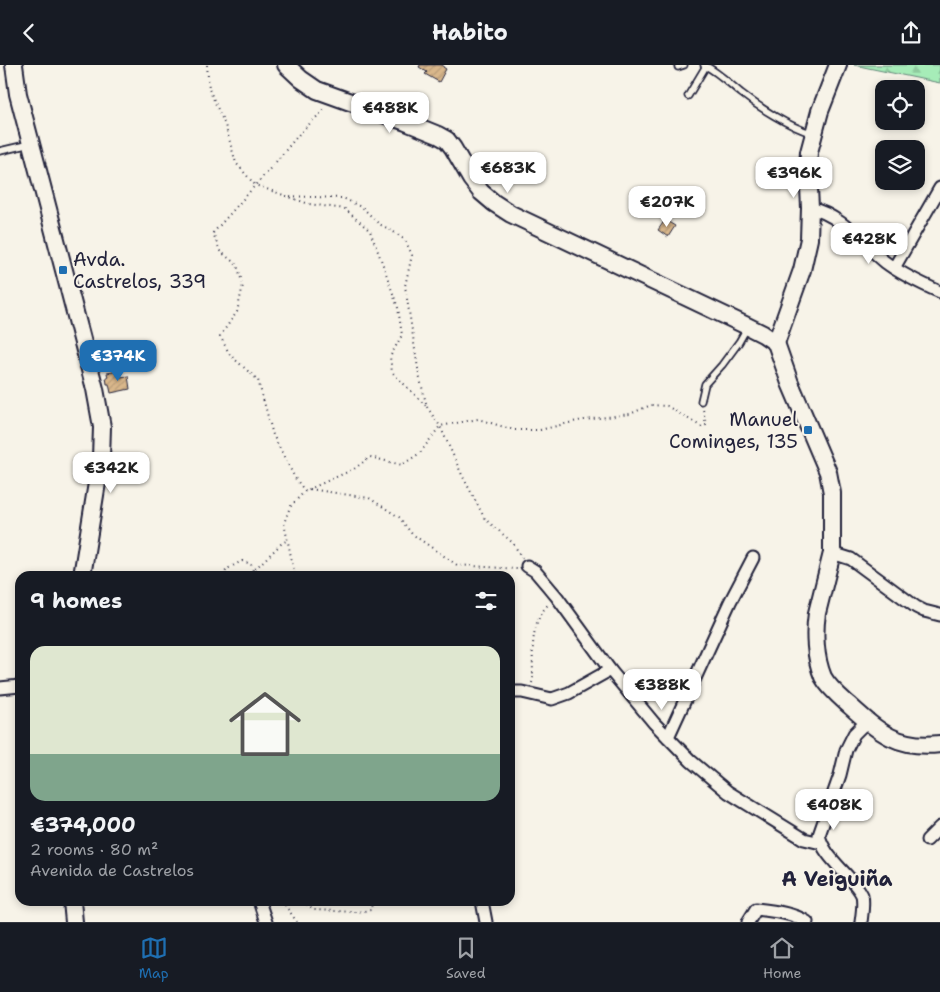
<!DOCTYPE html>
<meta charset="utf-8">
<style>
body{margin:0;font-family:"Shantell Sans",sans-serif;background:#20242c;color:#f1f3f6;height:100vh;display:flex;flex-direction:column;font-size:19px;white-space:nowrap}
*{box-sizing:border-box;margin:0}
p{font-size:16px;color:#9ea1a6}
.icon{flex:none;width:28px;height:28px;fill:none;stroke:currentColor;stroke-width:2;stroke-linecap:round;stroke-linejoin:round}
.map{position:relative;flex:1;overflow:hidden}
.sheet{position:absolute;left:15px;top:506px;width:500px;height:335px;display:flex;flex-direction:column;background:#171b24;border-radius:15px;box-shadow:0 2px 8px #0003}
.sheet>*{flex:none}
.tools{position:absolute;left:875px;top:15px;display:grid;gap:10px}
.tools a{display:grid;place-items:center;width:50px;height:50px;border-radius:10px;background:#171b24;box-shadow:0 2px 8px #0003;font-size:25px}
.price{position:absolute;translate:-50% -42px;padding:0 11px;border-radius:10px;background:#fff;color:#222;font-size:16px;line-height:32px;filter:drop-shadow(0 1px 2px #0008)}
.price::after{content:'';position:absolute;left:50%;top:30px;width:15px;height:11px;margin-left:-8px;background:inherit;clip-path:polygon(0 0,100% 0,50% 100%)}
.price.on{background:#1f6fb2;color:#fff}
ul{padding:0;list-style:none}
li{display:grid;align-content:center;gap:10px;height:265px;padding:0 15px}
li span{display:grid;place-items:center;height:155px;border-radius:15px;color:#555}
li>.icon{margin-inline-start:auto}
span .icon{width:90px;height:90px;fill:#fffc;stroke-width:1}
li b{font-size:21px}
h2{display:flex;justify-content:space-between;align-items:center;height:60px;padding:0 15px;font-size:21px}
header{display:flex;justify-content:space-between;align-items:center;height:65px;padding:0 15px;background:#171b24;font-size:22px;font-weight:700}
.tab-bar{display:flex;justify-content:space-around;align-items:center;height:70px;border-top:1px solid #363941;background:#171b24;font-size:14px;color:#9ea1a6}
.tab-bar a{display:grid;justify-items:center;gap:2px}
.tab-bar .on{color:#1f6fb2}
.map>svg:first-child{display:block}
</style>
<header><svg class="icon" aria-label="back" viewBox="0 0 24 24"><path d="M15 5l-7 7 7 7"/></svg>Habito<svg class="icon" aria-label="share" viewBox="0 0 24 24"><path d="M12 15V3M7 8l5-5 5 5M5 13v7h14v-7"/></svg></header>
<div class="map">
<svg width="940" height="857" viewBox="0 0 940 857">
<defs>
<pattern id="forest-firs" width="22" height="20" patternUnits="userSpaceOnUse" patternTransform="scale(1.25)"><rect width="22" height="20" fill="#a6ecb8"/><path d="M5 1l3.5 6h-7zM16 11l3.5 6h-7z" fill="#8fca9f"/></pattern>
<pattern id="building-hatch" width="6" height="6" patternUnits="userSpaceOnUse" patternTransform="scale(1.25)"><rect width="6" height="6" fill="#d9b78b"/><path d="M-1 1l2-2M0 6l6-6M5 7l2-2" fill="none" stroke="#ba9d79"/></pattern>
</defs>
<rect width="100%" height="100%" fill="#f7f3e8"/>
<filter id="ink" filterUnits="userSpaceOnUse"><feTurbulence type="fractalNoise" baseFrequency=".02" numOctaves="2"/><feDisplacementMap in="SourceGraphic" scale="10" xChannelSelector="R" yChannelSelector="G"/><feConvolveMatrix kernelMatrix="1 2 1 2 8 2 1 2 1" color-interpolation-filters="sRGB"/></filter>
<g filter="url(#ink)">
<!-- forest -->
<path fill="url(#forest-firs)" stroke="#64877a" d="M854,0H940V18Z"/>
<!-- building -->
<g fill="url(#building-hatch)" stroke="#22223b">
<path d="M420,0H443V2L446,4L439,17L425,9L427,7L419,2Z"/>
<path d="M665,155L675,161L668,172L658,165Z"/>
<path d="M119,306L120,312L128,311L130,324L111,328L109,319H107L106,312H108L107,308Z"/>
</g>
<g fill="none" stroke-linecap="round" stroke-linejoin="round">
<defs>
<g id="lane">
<path d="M704,0C718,7 729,18 741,28C760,43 788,61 811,68"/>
<path d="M678,2L684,0"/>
<path d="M688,31L706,1"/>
<path d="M0,86L30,79"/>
<path d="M701,336L705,319L722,300L739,277L747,263"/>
</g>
<g id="street">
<path d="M810,143C841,150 862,178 885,197C901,209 922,219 940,227"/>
<path d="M894,203L940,123"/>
<path d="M832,488L851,494L916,542L924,546L940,550"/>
<path d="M527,501L535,506L557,532L610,605L654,658L691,696L728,727L804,774L821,778"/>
<path d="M0,623L20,621"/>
<path d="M510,627H522L552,634L569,628L610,605"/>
<path d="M668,672L730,537L753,493"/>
<path d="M927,775L940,762"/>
<path d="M259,836L266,857"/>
<path d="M482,836L486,857"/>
<path d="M748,857L756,844C773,846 793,848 807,857"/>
<path d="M861,857C862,849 864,838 862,830C859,824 854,818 850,814C838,800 823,788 819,770L840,710L846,685L854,669L867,656"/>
</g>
<g id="secondary">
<path d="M14,0L18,29L95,324L102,362L101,393L82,511"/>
<path d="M286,0L301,14L317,25L406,57L438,70L447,75L453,83L471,114L481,127L494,138L511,149L747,261L763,269L776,278L790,318L828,407L832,428V488L817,548C814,568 815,593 823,612C829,623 840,632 849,640C879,667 897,684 940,679"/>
<path d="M776,278L802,205L809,174L810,143L808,102L809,87L820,46L838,0"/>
<path d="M72,836L74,857"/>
</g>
</defs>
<!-- lane casing -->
<use href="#lane" stroke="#22223b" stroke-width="9"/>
<!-- street casing -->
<use href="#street" stroke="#22223b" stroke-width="15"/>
<!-- secondary casing -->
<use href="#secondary" stroke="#22223b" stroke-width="20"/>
<!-- path -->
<g stroke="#22223b" stroke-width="2" stroke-dasharray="1 4" stroke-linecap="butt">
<path d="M207,0L209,24L225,60L236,98L255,120L309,139L345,144L370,166L382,197L398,243L402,270L390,292L392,307L427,342"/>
<path d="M285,131L343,133L363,143L379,159L391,165L405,175L412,190L405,221L419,310L427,342L440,361L420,388L402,400L370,392L354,404L305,426L290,442L284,458L295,511"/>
<path d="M310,424L369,433L399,452L412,469L457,500L517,504"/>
<path d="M305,426L295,413L273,370L258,315L230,290L220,271L237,247L243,220L237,200L220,186L213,168L275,98L300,68L327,42"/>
<path d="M522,493L513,478L485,454L462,410L440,361L478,354L514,365H540L577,356L630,349L651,340L667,341L702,362L706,360L703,344"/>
<path d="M223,511L227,504L242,496L251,499L253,506L282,478L286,476"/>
<path d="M532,618L533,613C533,588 529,556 550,538"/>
<path d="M282,836L297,857"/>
<path d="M303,836L313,845L356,847L371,845L372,836"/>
</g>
<!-- lane -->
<use href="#lane" stroke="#f7f3e8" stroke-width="5.5"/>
<!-- street -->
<use href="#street" stroke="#f7f3e8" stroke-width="11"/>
<!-- secondary -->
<use href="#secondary" stroke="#f7f3e8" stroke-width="16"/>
</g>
</g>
<!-- markers -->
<g fill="#1f6fb2" stroke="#f7f3e8" stroke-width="2">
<rect x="58" y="200" width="10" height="10" rx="2.5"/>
<rect x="803" y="360" width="10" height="10" rx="2.5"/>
</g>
<g text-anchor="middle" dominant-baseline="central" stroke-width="4" stroke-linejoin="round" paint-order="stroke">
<!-- poi labels -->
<g font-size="19" fill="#22223b" stroke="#f7f3e8" text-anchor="start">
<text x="73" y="194">Avda.<tspan x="73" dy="22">Castrelos, 339</tspan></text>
<text x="798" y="354" text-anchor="end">Manuel<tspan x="798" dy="22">Cominges, 135</tspan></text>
</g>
<!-- neighbourhood labels -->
<g font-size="20" font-weight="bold" fill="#22223b" stroke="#f7f3e8">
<text x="837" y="814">A Veiguiña</text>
</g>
</g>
</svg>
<div class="tools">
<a><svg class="icon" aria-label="locate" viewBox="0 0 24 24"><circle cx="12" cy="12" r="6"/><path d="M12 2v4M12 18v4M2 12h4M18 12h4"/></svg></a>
<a><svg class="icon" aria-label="layers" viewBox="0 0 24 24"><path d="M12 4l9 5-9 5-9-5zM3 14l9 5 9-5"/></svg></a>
</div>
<b class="price" style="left:390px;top:69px">€488K</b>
<b class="price" style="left:508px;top:129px">€683K</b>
<b class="price" style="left:794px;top:134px">€396K</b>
<b class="price" style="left:667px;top:163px">€207K</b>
<b class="price" style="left:869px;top:200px">€428K</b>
<b class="price on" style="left:118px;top:317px">€374K</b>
<b class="price" style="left:111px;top:429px">€342K</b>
<b class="price" style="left:662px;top:646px">€388K</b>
<b class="price" style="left:834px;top:766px">€408K</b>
<section class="sheet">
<h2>9 homes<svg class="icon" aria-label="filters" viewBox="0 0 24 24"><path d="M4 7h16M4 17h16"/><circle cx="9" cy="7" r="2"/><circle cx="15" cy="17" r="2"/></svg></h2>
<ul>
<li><span style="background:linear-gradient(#dfe7d0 70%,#7fa58c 0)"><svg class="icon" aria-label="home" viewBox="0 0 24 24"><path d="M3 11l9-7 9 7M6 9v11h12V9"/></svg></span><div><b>€374,000</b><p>2 rooms · 80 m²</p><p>Avenida de Castrelos</p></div></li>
</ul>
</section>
</div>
<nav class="tab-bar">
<a class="on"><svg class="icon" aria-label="map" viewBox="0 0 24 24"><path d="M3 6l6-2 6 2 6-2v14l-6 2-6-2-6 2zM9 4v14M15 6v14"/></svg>Map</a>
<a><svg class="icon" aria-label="saved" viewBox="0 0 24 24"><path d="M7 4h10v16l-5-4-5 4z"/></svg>Saved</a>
<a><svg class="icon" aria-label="home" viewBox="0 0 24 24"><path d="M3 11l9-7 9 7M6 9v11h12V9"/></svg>Home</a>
</nav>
